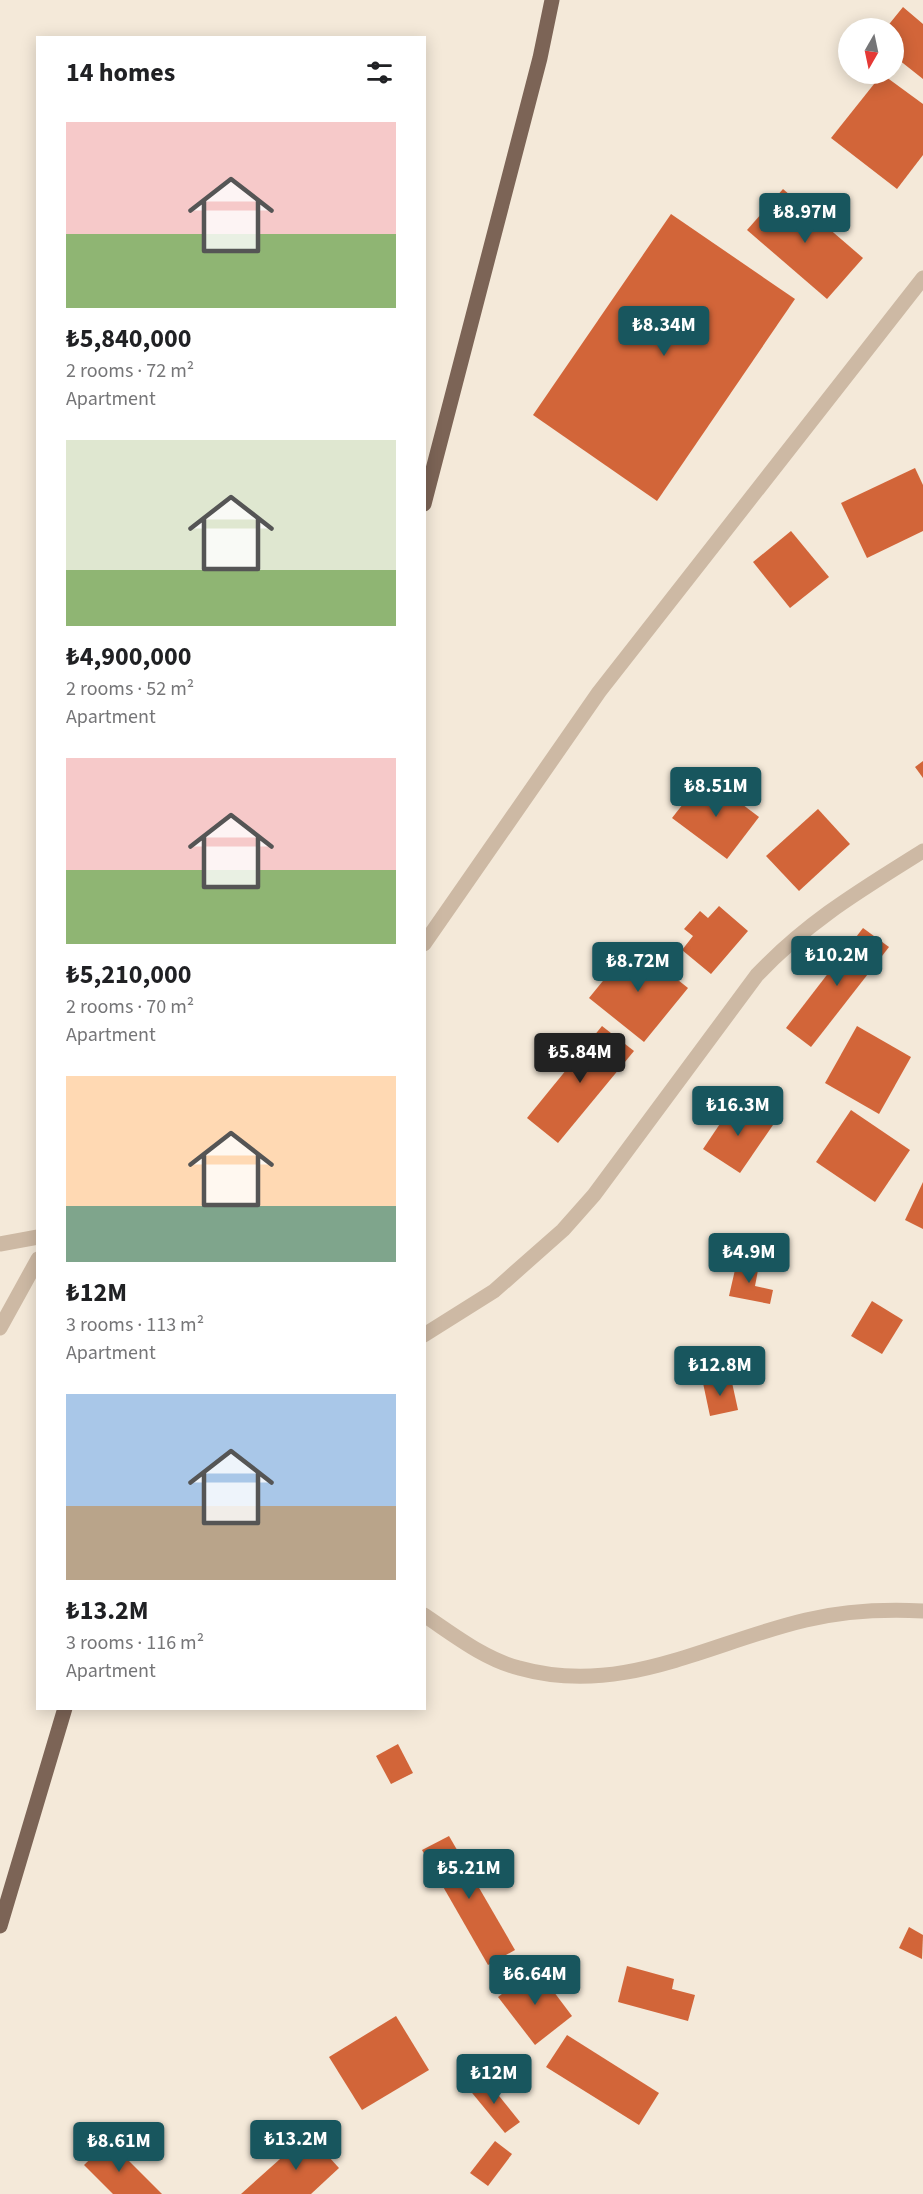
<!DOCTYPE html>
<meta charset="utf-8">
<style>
body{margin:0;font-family:"Source Sans 3",sans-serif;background:#f6f6f6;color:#202124;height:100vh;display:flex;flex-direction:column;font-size:22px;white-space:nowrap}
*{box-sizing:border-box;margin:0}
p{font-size:20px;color:#757577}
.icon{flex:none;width:33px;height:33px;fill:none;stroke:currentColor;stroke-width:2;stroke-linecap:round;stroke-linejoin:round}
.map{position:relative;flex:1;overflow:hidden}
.side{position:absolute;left:36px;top:36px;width:390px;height:1674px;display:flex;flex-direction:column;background:#fff;border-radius:0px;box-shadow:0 3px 15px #0003}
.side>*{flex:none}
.needle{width:39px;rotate:189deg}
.buttons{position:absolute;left:838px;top:18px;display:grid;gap:12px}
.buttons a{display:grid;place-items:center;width:66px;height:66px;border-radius:50%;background:#fff;box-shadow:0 3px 15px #0003;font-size:30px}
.price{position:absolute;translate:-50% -51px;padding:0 14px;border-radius:6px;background:#18565e;color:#fff;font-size:20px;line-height:39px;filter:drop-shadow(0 2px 3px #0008)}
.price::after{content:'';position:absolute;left:50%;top:36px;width:18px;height:14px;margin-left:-9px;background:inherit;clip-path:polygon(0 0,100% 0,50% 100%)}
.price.on{background:#222;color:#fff}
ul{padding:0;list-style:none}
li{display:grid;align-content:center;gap:12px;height:318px;padding:0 30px}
li span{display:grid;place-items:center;height:186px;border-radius:0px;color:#555}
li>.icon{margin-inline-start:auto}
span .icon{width:108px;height:108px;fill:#fffc;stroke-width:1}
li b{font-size:26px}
h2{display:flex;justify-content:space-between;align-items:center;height:72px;padding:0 30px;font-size:26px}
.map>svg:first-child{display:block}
</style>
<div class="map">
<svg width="923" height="2194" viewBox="0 0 923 2194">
<rect width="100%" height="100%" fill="#f4e9d9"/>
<!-- building -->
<g fill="#d26539">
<path d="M903,7L923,24V79L894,56V28H886Z"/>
<path d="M882,74L923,104V155L897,189L831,138Z"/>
<path d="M783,189L863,258L827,299L747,230Z"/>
<path d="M671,214L795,299L657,501L533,415Z"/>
<path d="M915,468L923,485V531L867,558L841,503Z"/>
<path d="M791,531L829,577L790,608L753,562Z"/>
<path d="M923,761V778L915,767Z"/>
<path d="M705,776L759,817L727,859L672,818Z"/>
<path d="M818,809L850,844L799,891L766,856Z"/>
<path d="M719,906L748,931L711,974L682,950L693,936L684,929L700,911L708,918Z"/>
<path d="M863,928L889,947L811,1047L786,1028Z"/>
<path d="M633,944L688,988L644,1042L589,998Z"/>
<path d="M602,1026L634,1051L558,1143L527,1118Z"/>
<path d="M857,1026L911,1057L879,1114L825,1083Z"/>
<path d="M736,1100L773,1125L740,1173L703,1149Z"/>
<path d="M851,1110L910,1150L875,1202L816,1162Z"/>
<path d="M923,1182V1229L905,1220Z"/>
<path d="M737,1261L759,1265L755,1286L773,1290L770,1304L729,1296Z"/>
<path d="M872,1301L903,1320L882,1354L851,1336Z"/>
<path d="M731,1378L738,1410L710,1416L703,1383Z"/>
<path d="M398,1744L413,1773L391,1784L376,1756Z"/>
<path d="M449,1836L515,1950L488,1965L422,1850Z"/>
<path d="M909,1927L923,1935L922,1959L899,1948Z"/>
<path d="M627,1966L674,1979L672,1989L695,1995L688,2021L618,2002Z"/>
<path d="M536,1968L572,2016L535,2045L498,1997Z"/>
<path d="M396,2016L429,2070L362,2110L329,2057Z"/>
<path d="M567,2035L659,2093L639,2125L546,2067Z"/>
<path d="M483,2076L520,2122L505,2133L468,2088Z"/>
<path d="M308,2134L339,2168L311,2194H241Z"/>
<path d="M109,2141L162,2194H113L84,2165Z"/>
<path d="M495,2141L512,2154L488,2186L470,2173Z"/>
</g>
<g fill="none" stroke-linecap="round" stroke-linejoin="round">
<!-- minor -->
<g stroke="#cdb9a4" stroke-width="15">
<path d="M424,944L599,692L923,278"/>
<path d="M0,1244L38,1237"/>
<path d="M0,1328L38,1259"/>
<path d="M424,1335L494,1291L563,1230L594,1195L757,975C808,921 861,890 923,851"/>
<path d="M424,1615C454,1635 484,1659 519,1668C622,1697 708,1643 806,1620C844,1611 883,1609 923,1611"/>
</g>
<!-- major -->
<g stroke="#7c6456" stroke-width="15">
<path d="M424,504L540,58L552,0"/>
<path d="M0,1926L65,1708"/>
</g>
</g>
</svg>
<div class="buttons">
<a><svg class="needle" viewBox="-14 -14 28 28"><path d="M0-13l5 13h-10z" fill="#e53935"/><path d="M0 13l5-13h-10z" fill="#757577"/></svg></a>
</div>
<b class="price" style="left:805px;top:244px">₺8.97M</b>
<b class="price" style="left:664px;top:357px">₺8.34M</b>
<b class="price" style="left:716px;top:818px">₺8.51M</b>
<b class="price" style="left:837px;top:987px">₺10.2M</b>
<b class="price" style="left:638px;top:993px">₺8.72M</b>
<b class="price on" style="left:580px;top:1084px">₺5.84M</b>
<b class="price" style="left:738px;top:1137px">₺16.3M</b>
<b class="price" style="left:749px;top:1284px">₺4.9M</b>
<b class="price" style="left:720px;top:1397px">₺12.8M</b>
<b class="price" style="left:469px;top:1900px">₺5.21M</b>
<b class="price" style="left:535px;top:2006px">₺6.64M</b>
<b class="price" style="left:494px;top:2105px">₺12M</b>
<b class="price" style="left:296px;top:2171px">₺13.2M</b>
<b class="price" style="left:119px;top:2173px">₺8.61M</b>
<section class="side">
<h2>14 homes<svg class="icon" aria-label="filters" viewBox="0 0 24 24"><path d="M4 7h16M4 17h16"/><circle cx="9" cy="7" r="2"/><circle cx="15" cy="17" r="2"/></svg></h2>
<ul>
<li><span style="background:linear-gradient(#f6c9c9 60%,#8fb573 0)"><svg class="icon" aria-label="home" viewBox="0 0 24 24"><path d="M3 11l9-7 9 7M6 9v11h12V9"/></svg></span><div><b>₺5,840,000</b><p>2 rooms · 72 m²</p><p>Apartment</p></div></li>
<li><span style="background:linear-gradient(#dfe7d0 70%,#8fb573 0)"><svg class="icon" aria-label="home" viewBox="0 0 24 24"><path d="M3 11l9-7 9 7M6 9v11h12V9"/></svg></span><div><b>₺4,900,000</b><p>2 rooms · 52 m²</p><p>Apartment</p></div></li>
<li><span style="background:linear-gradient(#f6c9c9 60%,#8fb573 0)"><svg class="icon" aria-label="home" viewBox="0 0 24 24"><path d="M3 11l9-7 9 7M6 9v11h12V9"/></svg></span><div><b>₺5,210,000</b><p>2 rooms · 70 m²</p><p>Apartment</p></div></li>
<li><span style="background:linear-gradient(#ffd9b3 70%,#7fa58c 0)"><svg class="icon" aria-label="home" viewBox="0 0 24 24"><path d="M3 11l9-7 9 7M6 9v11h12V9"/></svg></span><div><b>₺12M</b><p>3 rooms · 113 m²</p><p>Apartment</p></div></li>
<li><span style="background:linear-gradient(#a9c7e8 60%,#b9a48a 0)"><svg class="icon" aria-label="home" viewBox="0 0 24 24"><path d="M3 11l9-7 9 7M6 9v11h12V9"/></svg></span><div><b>₺13.2M</b><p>3 rooms · 116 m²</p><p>Apartment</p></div></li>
</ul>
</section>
</div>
